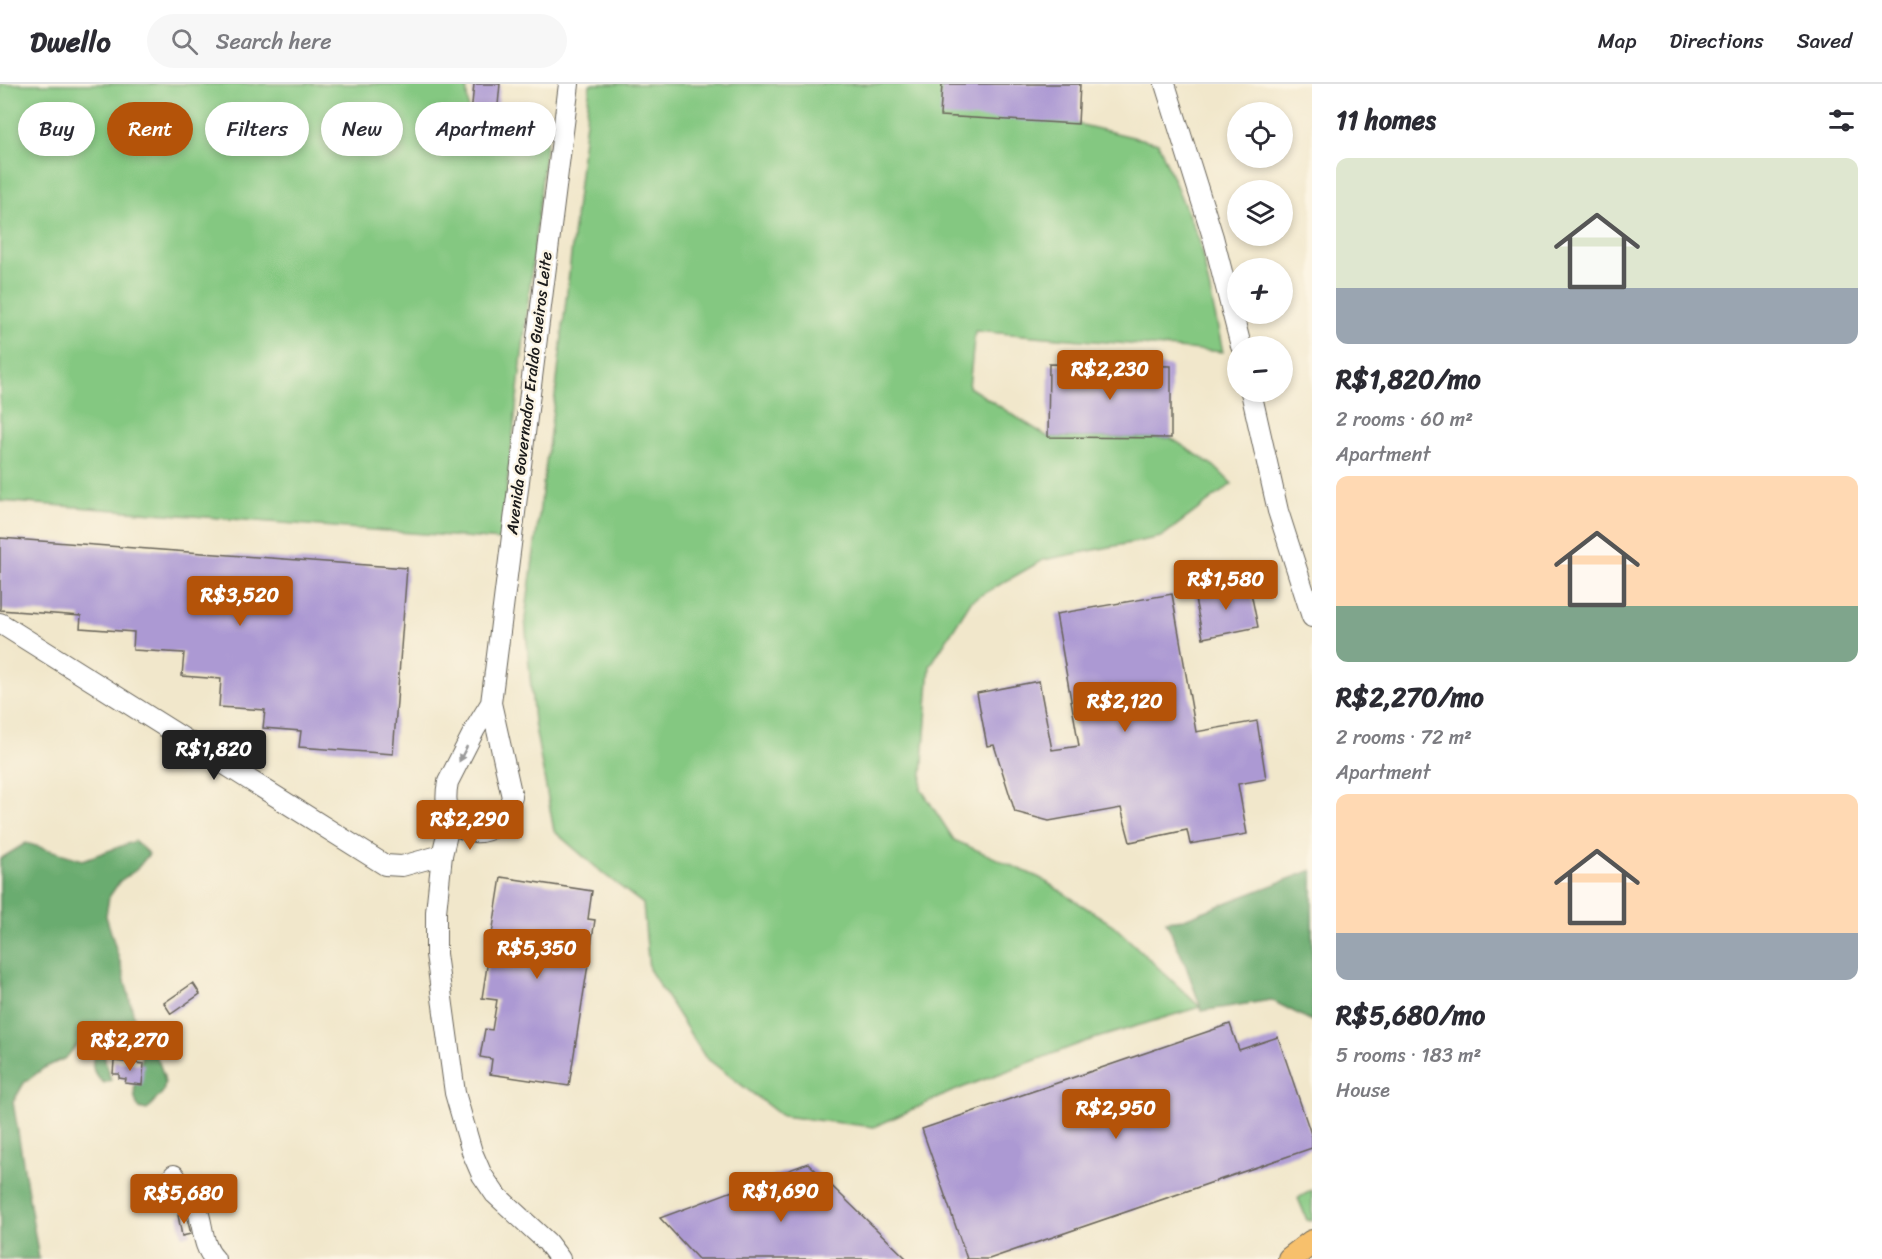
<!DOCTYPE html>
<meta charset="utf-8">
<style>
body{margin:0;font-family:Sriracha,sans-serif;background:#f7f7f7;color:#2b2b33;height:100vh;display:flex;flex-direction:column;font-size:22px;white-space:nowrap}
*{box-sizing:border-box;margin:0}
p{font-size:20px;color:#7c7c81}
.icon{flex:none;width:33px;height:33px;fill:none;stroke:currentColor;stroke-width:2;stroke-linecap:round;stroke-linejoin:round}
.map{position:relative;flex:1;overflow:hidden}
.side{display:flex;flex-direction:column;background:#fff;width:570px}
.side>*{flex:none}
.hud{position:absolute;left:18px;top:18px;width:570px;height:54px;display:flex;gap:12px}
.fabs{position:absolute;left:1227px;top:18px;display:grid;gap:12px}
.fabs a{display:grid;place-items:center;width:66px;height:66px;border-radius:50%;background:#fff;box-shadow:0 3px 9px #0003;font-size:30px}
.price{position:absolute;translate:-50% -51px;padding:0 14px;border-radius:6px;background:#b45309;color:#fff;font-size:20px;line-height:39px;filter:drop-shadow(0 2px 3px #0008)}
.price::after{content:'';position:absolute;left:50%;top:36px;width:18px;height:14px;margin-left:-9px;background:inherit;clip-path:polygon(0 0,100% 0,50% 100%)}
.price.on{background:#222;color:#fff}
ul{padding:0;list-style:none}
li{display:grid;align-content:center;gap:12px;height:318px;padding:0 24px}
li span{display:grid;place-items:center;height:186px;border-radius:12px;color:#555}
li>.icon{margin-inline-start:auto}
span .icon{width:108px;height:108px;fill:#fffc;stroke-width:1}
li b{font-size:26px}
h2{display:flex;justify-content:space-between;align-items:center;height:72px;padding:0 24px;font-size:26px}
.chip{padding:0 21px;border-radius:27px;background:#fff;box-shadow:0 3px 9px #0003;font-size:21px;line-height:54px}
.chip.on{background:#b45309;color:#fff}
header{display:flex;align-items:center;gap:36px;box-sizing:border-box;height:84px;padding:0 30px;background:#fff;border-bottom:2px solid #e1e1e2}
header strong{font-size:28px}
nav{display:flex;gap:33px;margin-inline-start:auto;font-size:21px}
.search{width:420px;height:54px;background:#f7f7f7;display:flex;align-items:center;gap:15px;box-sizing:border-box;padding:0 21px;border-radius:33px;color:#7c7c81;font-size:22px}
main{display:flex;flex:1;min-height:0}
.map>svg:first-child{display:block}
</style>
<header>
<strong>Dwello</strong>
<div class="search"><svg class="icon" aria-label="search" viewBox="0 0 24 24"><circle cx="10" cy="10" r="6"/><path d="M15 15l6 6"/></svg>Search here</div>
<nav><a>Map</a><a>Directions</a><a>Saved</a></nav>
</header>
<main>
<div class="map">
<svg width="1312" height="1175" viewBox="0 0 1312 1175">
<rect width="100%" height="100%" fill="#fcf5e5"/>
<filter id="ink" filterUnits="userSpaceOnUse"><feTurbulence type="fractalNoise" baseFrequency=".0167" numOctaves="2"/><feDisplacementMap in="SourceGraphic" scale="12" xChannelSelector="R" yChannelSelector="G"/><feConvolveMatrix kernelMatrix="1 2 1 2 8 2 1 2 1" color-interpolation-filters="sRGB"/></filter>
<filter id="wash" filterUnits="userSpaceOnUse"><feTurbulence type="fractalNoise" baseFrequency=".008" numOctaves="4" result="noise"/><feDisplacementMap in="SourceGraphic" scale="24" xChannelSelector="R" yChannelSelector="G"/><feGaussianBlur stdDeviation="1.35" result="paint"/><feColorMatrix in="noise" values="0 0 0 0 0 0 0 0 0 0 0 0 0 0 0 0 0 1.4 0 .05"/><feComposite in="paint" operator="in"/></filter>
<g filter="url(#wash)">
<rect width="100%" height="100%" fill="#f1e7cb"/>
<!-- green -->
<g fill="#84c881" stroke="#50724e" stroke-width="1.5">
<path d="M0,0H466L470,40L496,42L547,51L501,456L0,417Z"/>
<path d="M590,0H942L1078,40L1158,59L1199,156L1223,268L975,247L969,303L1048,353L1171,354L1214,382L1232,400L1161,453L1043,476L971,517L930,582L921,705L954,756L1040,794L1113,841L1200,923L1084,958L951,1008L874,1043L782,1032L705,973L649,885L643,820L605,791L554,747L534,638L525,535L557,297Z"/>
<path d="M1312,1106V1137L1307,1136L1298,1114Z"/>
</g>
<!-- forest -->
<g fill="#6bac6f" stroke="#446446" stroke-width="1.5">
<path d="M135,757L149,770L136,786L120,797L109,813L106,832L123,888L134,933L159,978L164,993L165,1000L163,1008L147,1026L139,1024C120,993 169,967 116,947C97,959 105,978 111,996L104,999C83,983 97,969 99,950L93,945L86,950L66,974L44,984L24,999L13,1018L39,1175H0V775L26,759L83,776Z"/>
<path d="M1312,786V937L1271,916L1202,927L1186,882L1166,837L1184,835Z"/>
</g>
<g id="blocks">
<!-- building -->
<g fill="#ac99d3">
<path d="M474,0H500L496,42L470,40Z"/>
<path d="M942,0H1080L1078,40L940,32Z"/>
<path d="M1049,280L1171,282V354L1048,353Z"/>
<path d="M0,454L407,484L393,670L299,663L301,647L263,644L265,626L219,623L221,595L182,592L184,569L133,566L134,548L80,544L81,532L0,526Z"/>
<path d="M1249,499L1258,543L1203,554L1194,510Z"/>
<path d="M1172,510L1196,648L1257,637L1266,695L1238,700L1247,750L1190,760L1187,746L1130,758L1121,724L1049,737L1015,728L994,661L987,662L977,609L1039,597L1052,666L1079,662L1056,530Z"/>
<path d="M501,793L592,807L588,835L595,836L569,1002L490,990L492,975L480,973L485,945L492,946L497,916L482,914Z"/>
<path d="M193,899L200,910L171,930L164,919Z"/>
<path d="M1230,940L1239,966L1278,953L1312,1053V1064L989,1175H967L922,1045Z"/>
<rect x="145" y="958" width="12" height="12"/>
<path d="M114,977L144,980L142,1001L125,999L126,995L119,994V990H113Z"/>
<path d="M808,1079L907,1175H698L660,1134Z"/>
<path d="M186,1130L191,1150L182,1152L178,1131Z"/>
</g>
</g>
</g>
<g filter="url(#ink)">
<use href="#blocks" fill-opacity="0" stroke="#676359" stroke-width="1.5"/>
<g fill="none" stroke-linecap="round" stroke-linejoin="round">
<defs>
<g id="minor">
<path d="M1165,0L1213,153L1241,262"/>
<path d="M1251,308L1278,427L1312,533"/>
<path d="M0,539L385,781L402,782L442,771"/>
<path d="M491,619L475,645L448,698C445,712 446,724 450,738C472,751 480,752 503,739L512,713L491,619L569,0"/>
<path d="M450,738L442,771L436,828V870L455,1009L472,1068L482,1091L495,1110L547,1158L560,1175"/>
<path d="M174,1091C181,1101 190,1111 196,1122C204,1139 201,1162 215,1175"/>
</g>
<path id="major" d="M1290,1175L1312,1158"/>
</defs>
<!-- minor casing -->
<use href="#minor" stroke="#676359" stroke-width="22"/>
<!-- major casing -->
<use href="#major" stroke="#676359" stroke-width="26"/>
<!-- minor -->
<use href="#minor" stroke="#fff" stroke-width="20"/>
<!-- major -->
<use href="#major" stroke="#f7c06c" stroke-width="24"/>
</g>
<!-- one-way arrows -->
<defs><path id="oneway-solid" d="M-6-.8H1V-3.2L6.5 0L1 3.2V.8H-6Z" transform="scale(1.5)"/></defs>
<use fill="#999" href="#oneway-solid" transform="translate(463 670) rotate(117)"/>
</g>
<g text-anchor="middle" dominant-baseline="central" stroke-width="5" stroke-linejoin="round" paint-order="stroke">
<!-- street labels -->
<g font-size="16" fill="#1c1c1c" stroke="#fcf5e5">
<text transform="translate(529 309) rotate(-83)">Avenida Governador Eraldo Gueiros Leite</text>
</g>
</g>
</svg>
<div class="fabs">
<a><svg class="icon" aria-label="locate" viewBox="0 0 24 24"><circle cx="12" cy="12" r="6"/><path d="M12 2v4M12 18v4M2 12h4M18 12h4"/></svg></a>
<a><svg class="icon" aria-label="layers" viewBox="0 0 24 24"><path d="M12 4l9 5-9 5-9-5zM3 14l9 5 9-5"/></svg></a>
<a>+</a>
<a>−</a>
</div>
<b class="price" style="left:1110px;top:317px">R$2,230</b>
<b class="price" style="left:1226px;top:527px">R$1,580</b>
<b class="price" style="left:240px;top:543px">R$3,520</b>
<b class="price" style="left:1125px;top:649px">R$2,120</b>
<b class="price on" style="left:214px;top:697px">R$1,820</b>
<b class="price" style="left:470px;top:767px">R$2,290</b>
<b class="price" style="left:537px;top:896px">R$5,350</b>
<b class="price" style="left:130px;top:988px">R$2,270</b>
<b class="price" style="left:1116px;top:1056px">R$2,950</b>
<b class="price" style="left:781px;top:1139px">R$1,690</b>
<b class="price" style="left:184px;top:1141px">R$5,680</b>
<div class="hud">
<a class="chip">Buy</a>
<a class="chip on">Rent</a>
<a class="chip">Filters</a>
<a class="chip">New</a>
<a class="chip">Apartment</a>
</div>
</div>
<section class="side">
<h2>11 homes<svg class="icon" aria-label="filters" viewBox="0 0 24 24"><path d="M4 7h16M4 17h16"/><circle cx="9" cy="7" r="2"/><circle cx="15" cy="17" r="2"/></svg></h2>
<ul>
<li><span style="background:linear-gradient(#dfe7d0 70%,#9aa5b1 0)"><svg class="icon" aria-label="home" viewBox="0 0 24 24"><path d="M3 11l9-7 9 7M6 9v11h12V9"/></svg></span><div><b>R$1,820/mo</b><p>2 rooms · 60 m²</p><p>Apartment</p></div></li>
<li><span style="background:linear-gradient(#ffd9b3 70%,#7fa58c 0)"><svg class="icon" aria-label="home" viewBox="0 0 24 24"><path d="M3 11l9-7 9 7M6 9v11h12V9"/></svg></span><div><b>R$2,270/mo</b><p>2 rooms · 72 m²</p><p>Apartment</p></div></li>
<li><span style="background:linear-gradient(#ffd9b3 75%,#9aa5b1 0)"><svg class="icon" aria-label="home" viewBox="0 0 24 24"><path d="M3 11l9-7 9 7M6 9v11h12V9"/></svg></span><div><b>R$5,680/mo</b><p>5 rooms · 183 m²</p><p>House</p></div></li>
</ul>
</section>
</main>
